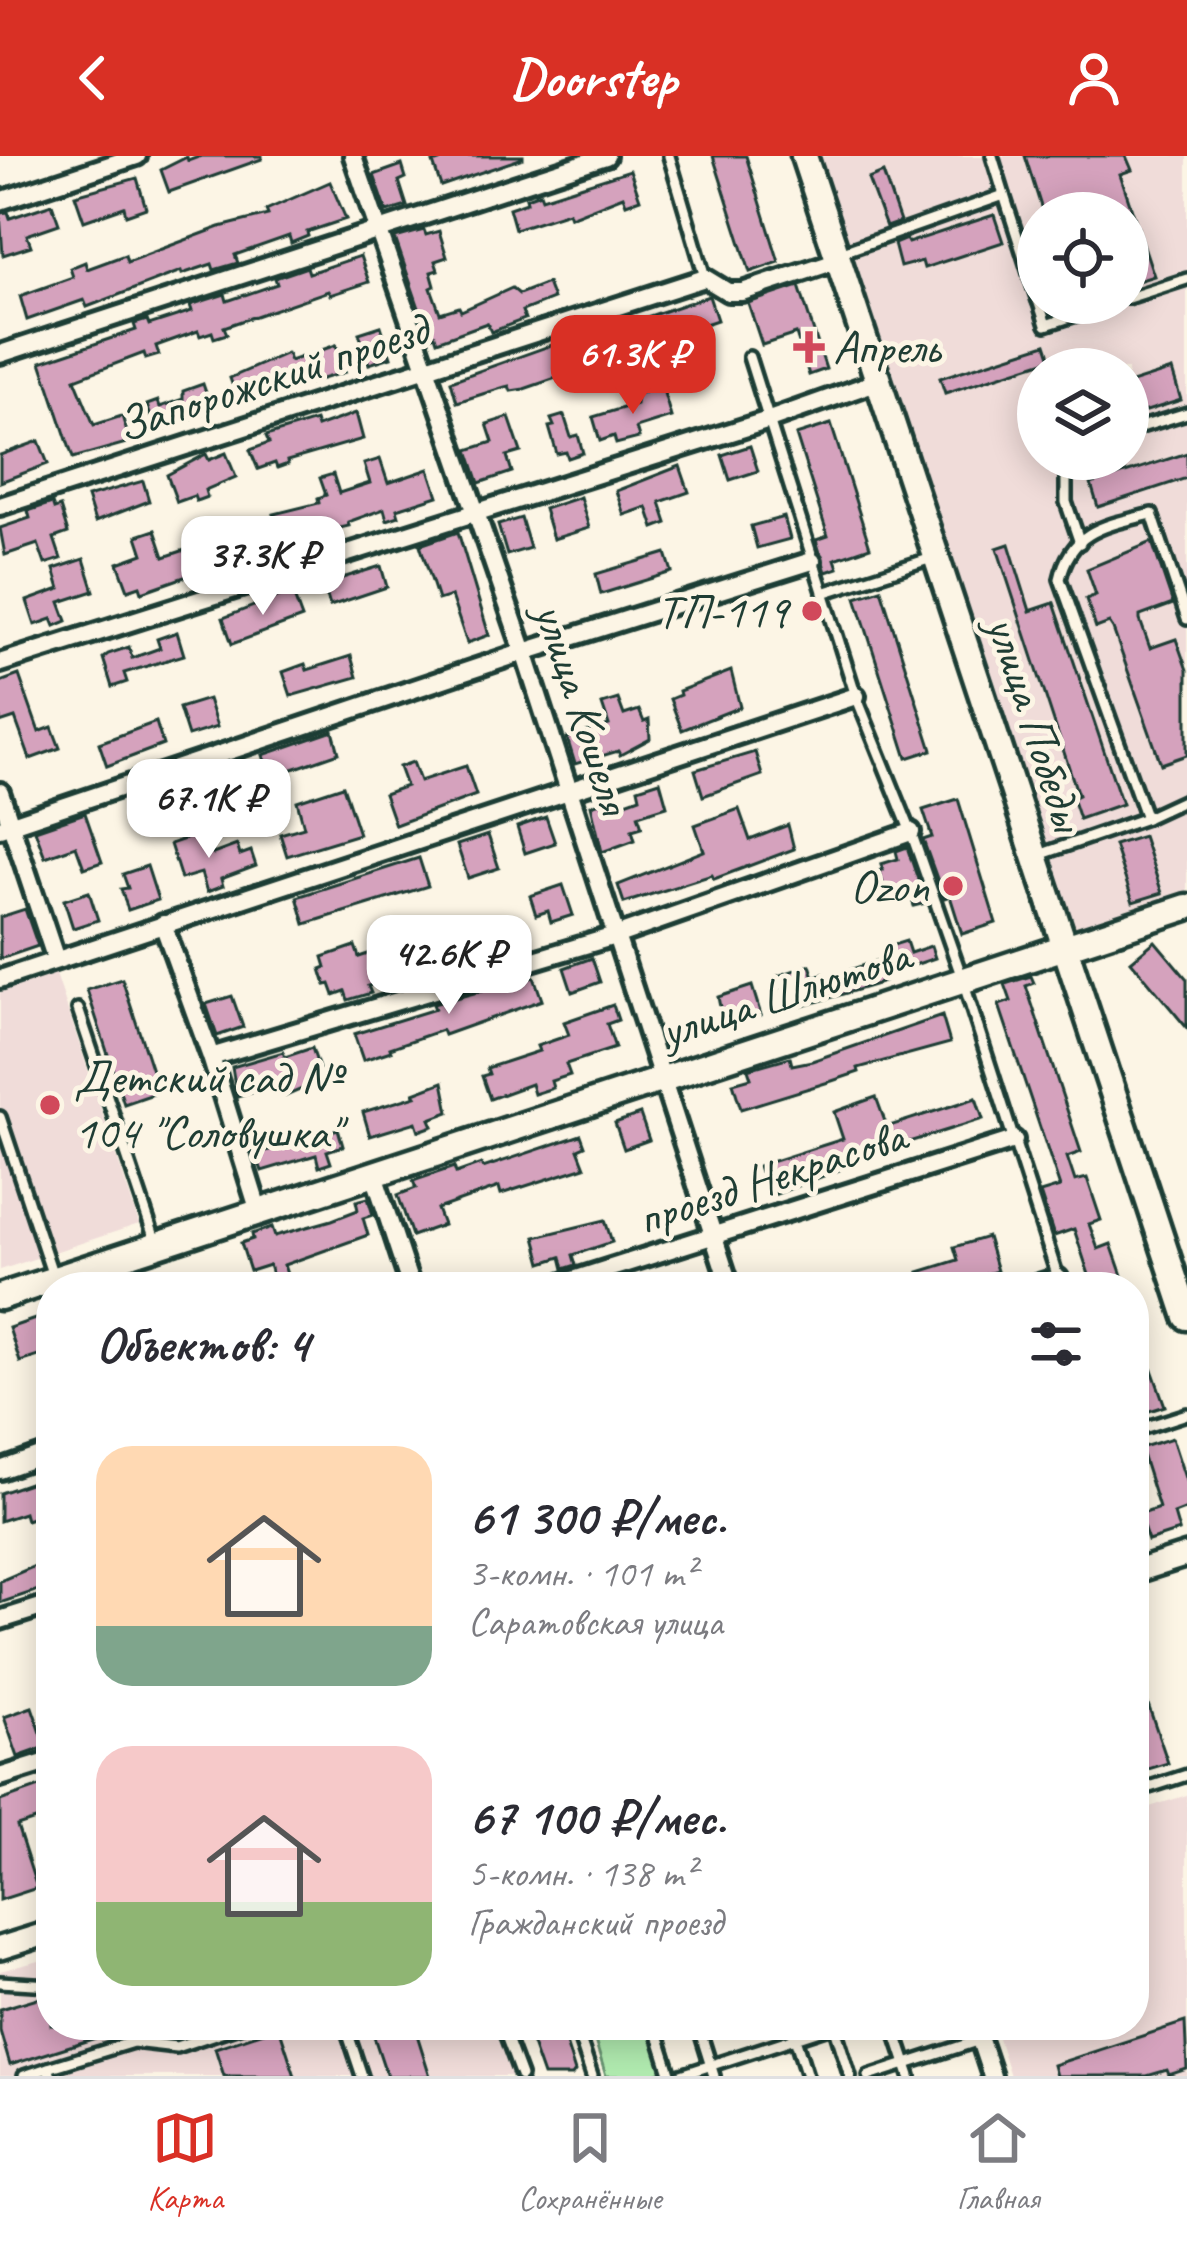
<!DOCTYPE html>
<html lang="ru">
<meta charset="utf-8">
<style>
body{margin:0;font-family:Caveat,sans-serif;background:#f7f7f7;color:#2b2b33;height:100vh;display:flex;flex-direction:column;font-size:45px;white-space:nowrap}
*{box-sizing:border-box;margin:0}
p{font-size:39px;color:#7c7c81}
.icon{flex:none;width:66px;height:66px;fill:none;stroke:currentColor;stroke-width:2;stroke-linecap:round;stroke-linejoin:round}
.map{position:relative;flex:1;overflow:hidden}
.panel{position:absolute;left:36px;top:1116px;width:1113px;height:768px;display:flex;flex-direction:column;background:#fff;border-radius:48px;box-shadow:0 6px 30px #0003}
.panel>*{flex:none}
.buttons{position:absolute;left:1017px;top:36px;display:grid;gap:24px}
.buttons a{display:grid;place-items:center;width:132px;height:132px;border-radius:50%;background:#fff;box-shadow:0 6px 30px #0003;font-size:60px}
.price{position:absolute;translate:-50% -102px;padding:0 27px;border-radius:24px;background:#fff;color:#222;font-size:39px;line-height:78px;filter:drop-shadow(0 3px 6px #0008)}
.price::after{content:'';position:absolute;left:50%;top:72px;width:36px;height:27px;margin-left:-18px;background:inherit;clip-path:polygon(0 0,100% 0,50% 100%)}
.price.on{background:#d93025;color:#fff}
ul{padding:0;list-style:none}
li{display:flex;align-items:center;gap:36px;height:300px;padding:0 60px}
li span{display:grid;place-items:center;flex:none;width:336px;height:240px;border-radius:36px;color:#555}
li>.icon{margin-inline-start:auto}
span .icon{width:144px;height:144px;fill:#fffc;stroke-width:1}
li b{font-size:51px}
h2{display:flex;justify-content:space-between;align-items:center;height:144px;padding:0 60px;font-size:51px}
header{display:flex;justify-content:space-between;align-items:center;height:156px;padding:0 60px;background:#d93025;color:#fff;font-size:54px;font-weight:700}
.dock{display:flex;justify-content:space-around;align-items:center;height:168px;border-top:3px solid #e1e1e2;background:#fff;font-size:33px;color:#7c7c81}
.dock a{display:grid;justify-items:center;gap:6px}
.dock .on{color:#d93025}
.map>svg:first-child{display:block}
</style>
<header><svg class="icon" aria-label="back" viewBox="0 0 24 24"><path d="M15 5l-7 7 7 7"/></svg>Doorstep<svg class="icon" aria-label="person" viewBox="0 0 24 24"><circle cx="12" cy="8" r="4"/><path d="M4 21q1-7 8-7t8 7"/></svg></header>
<div class="map">
<svg width="1187" height="1920" viewBox="0 0 1187 1920">
<rect width="100%" height="100%" fill="#fcf5e5"/>
<filter id="ink" filterUnits="userSpaceOnUse"><feTurbulence type="fractalNoise" baseFrequency=".00833" numOctaves="2"/><feDisplacementMap in="SourceGraphic" scale="24" xChannelSelector="R" yChannelSelector="G"/><feConvolveMatrix kernelMatrix="1 2 1 2 8 2 1 2 1" color-interpolation-filters="sRGB"/></filter>
<g filter="url(#ink)">
<!-- built -->
<g fill="#f0dcd9" fill-rule="evenodd">
<path d="M810,0H1187V741L1069,782ZM1038,57H1128V147H1038ZM1038,213H1128V303H1038Z"/>
<path d="M54,812L139,1068L0,1114V831Z"/>
<path d="M1187,1639V1920H1010L994,1869H1134V1656Z"/>
<path d="M51,1802V1869H496L515,1920H0V1815Z"/>
</g>
<!-- green -->
<path fill="#b0eaaf" stroke="#689472" stroke-width="3" d="M590,1869H655L665,1914L651,1920H606Z"/>
<!-- building -->
<g fill="#d5a2bd" stroke="#1f3d34" stroke-width="3">
<path d="M201,0H262V3L169,36L161,14L187,1L188,5Z"/>
<path d="M453,0H523V2L441,30L433,7Z"/>
<path d="M713,0H746L779,106L750,116Z"/>
<path d="M1025,0H1126L1132,14L1120,18L1154,120L1128,128V57H1043Z"/>
<path d="M402,9L406,22L399,25L407,50L387,56L374,19Z"/>
<path d="M630,14L640,43L626,48L623,40L570,61L568,56L515,73L509,52L527,46L526,42L540,37L542,42Z"/>
<path d="M883,17L900,66L886,71L868,23Z"/>
<path d="M137,22L146,52L126,59L124,51L84,65L75,39Z"/>
<path d="M330,26L346,63L307,76L308,80L291,87L289,80L235,99L238,107L214,114L212,108L182,118L181,115L87,151L84,144L27,164L20,140L73,121L70,112L85,106L87,113L125,99L127,106L220,71L268,59L266,54Z"/>
<path d="M52,48L59,68L27,79L31,90L3,99L0,57L8,56L10,62Z"/>
<path d="M994,59L1003,86L924,112L922,105L900,111L894,88L906,83L908,87Z"/>
<path d="M424,74L426,79L439,75L447,101L435,105L438,114L431,116L435,130L431,132L440,157L459,151L461,155L512,132L519,138L547,127L553,143L522,155L525,163L491,176L487,167L437,185L435,179L429,181L395,82Z"/>
<path d="M360,100L369,126L330,139L328,135L224,171L227,178L214,182L212,176L200,180L198,175L156,190L159,199L146,203L144,197L75,223L94,269L122,260L130,286L73,302L41,206L136,174L134,168L147,164L149,169L192,155L190,149L225,138L227,145L277,128L275,122L307,111L309,117Z"/>
<path d="M799,130L826,213L809,219L796,178L762,189L748,147Z"/>
<path d="M709,140L717,164L584,209L585,212L524,233L511,235L509,230L505,231L457,246L451,225L588,176L590,180L619,170L617,164L630,160L632,166Z"/>
<path d="M381,170L391,201L369,208L359,177Z"/>
<path d="M1046,188L1051,203L945,237L940,222Z"/>
<path d="M336,189L345,216L239,248L230,222L287,197L290,205Z"/>
<path d="M1172,214L1181,244L1128,261V228Z"/>
<path d="M203,228L212,254L156,277L147,249L158,245L160,251L183,243V235Z"/>
<path d="M662,230L671,261L636,272L639,282L616,288L614,280L600,285L593,261L636,248L637,238Z"/>
<path d="M356,257L363,283L287,305L288,308L277,312L275,307L258,313L250,294L269,287L266,280L315,265L317,271Z"/>
<path d="M564,259L571,281L578,279L583,297L568,302L566,296L557,298L549,271L554,270L551,263Z"/>
<path d="M509,261L521,296L507,300L512,316L479,327L468,294L493,286L487,268Z"/>
<path d="M831,268L870,391L835,403L838,412L826,416L816,384L828,380L796,279Z"/>
<path d="M39,285L48,308L0,326V299Z"/>
<path d="M750,290L758,315L730,324L722,299Z"/>
<path d="M226,297L236,321L205,334L207,341L196,345L194,340L177,346L167,319L206,298L209,304Z"/>
<path d="M1187,297V322L1098,351L1091,328Z"/>
<path d="M380,303L388,327L429,313L438,340L397,353L399,360L387,364L384,353L348,366L349,370L297,382L299,389L269,400L267,395L225,408L214,375L253,366L260,383L280,376L274,358L319,347L318,342L326,339L320,322L333,318L339,337L370,327L364,308Z"/>
<path d="M680,310L689,336L660,346L667,367L654,372L647,351L624,359L616,335Z"/>
<path d="M143,325L149,345L95,366L87,341Z"/>
<path d="M580,341L589,372L553,383L544,353Z"/>
<path d="M52,347L54,353L60,351L68,377L54,382L61,403L45,408L38,388L5,399L0,372L30,362L28,355Z"/>
<path d="M784,361L790,383L757,392L751,370Z"/>
<path d="M521,362L530,392L507,399L498,369Z"/>
<path d="M155,374L164,401L185,394L193,418L142,436L140,430L128,434L118,407L143,398L137,380Z"/>
<path d="M458,376L489,479L467,487L451,440L438,444L420,389Z"/>
<path d="M1152,386L1173,448L1140,460V464L1150,492L1176,483L1187,514V599L1161,608L1113,473L1109,467L1096,472L1086,443L1096,439L1087,413Z"/>
<path d="M1009,388L1030,455L1054,447L1122,648L1079,663L1072,642L1078,639L997,392Z"/>
<path d="M666,397L672,416L601,438L596,418Z"/>
<path d="M84,403L94,435L60,446L67,465L55,470L52,463L35,469L27,445L60,433L54,413Z"/>
<path d="M381,410L387,431L330,450L323,428Z"/>
<path d="M881,433L932,594L907,602L856,441Z"/>
<path d="M292,435L302,462L232,488L223,462Z"/>
<path d="M177,476L184,499L124,517L127,526L112,531L103,502L108,498L129,491L132,502L160,492L157,483Z"/>
<path d="M351,500L357,521L291,540L283,516L305,508L307,514Z"/>
<path d="M731,515L740,551L682,574L670,543L680,539L679,535Z"/>
<path d="M19,519L39,576L52,571L60,592L30,603L15,562L0,567V526Z"/>
<path d="M208,543L217,571L188,580L179,552Z"/>
<path d="M618,543L624,559L639,554L644,566L649,564L650,583L620,599L618,595L575,608L567,582L609,569L602,548Z"/>
<path d="M156,566L163,589L107,610L99,587Z"/>
<path d="M333,575L339,597L270,621L263,599Z"/>
<path d="M755,596L762,619L703,640L695,614Z"/>
<path d="M413,606L420,625L466,610L476,639L395,669L384,638L406,630L399,611Z"/>
<path d="M228,609L239,638L216,647L204,617Z"/>
<path d="M660,625L667,650L638,659L642,671L632,674L635,684L602,696L591,649L609,643L612,651L640,641L638,632Z"/>
<path d="M343,630L359,678L287,700L280,678L304,671L297,645Z"/>
<path d="M958,643L996,767L962,778L950,740L944,742L923,684L932,681L923,654Z"/>
<path d="M739,653L750,684L788,669L794,693L714,723L712,719L624,747L618,729L704,695L695,669Z"/>
<path d="M85,657L102,706L84,712L76,690L45,701L35,674Z"/>
<path d="M546,661L555,687L525,697L517,671Z"/>
<path d="M205,676L213,698L237,689L240,699L251,695L256,710L221,723L223,730L207,736L201,717L181,723L170,688Z"/>
<path d="M488,679L499,712L468,722L457,689Z"/>
<path d="M1143,680L1162,737L1133,746L1114,689Z"/>
<path d="M907,691L926,747L914,750L909,734L886,736L879,715L883,714L881,708L898,703L896,695Z"/>
<path d="M419,702L428,730L305,768L297,741Z"/>
<path d="M147,710L158,744L128,754L121,733L128,732L123,718Z"/>
<path d="M563,729L573,759L551,766L548,755L536,759L530,740Z"/>
<path d="M89,736L98,764L73,772L64,744Z"/>
<path d="M25,753L38,790L0,803V761Z"/>
<path d="M452,770L462,801L368,830L371,837L348,844L345,835L334,839L330,828L326,829L321,813L326,811L323,801L355,790L359,801Z"/>
<path d="M906,785L910,797L931,790L935,802L882,820L884,826L789,854L778,820L810,809L814,821L823,818L824,823L893,799L890,790Z"/>
<path d="M1155,785L1187,823V872L1131,805Z"/>
<path d="M592,802L600,826L572,836L564,812Z"/>
<path d="M1031,820L1034,827L1026,830L1081,996L1067,1001L1075,1025L1087,1022L1101,1064L1089,1068L1098,1093L1111,1088L1126,1131H1093L1074,1073L1054,1080L1040,1037L1060,1031L999,849L1011,845L1005,828Z"/>
<path d="M534,821L542,844L444,879L442,874L390,892L391,895L363,904L354,878L435,853L433,848Z"/>
<path d="M122,823L159,936L124,948L87,834Z"/>
<path d="M752,830L761,859L724,871L718,841Z"/>
<path d="M232,840L243,871L217,880L206,848Z"/>
<path d="M613,849L618,864L607,868L615,892L566,908L570,919L551,925L553,932L534,938L531,928L490,943L482,920L489,918L487,912L539,895L537,890L569,879L564,866Z"/>
<path d="M942,860L950,887L858,912L859,916L832,925L741,953L733,927L751,922L748,913L790,901L792,909L812,905Z"/>
<path d="M312,892L323,924L286,940L282,928L237,941L232,911L283,896L285,901Z"/>
<path d="M443,926L449,956L430,963L433,970L419,975L416,966L370,980L363,956L416,940L414,937Z"/>
<path d="M876,941L887,971L976,942L983,963L838,1008L839,1014L776,1038L769,1021L763,1024L758,1010L843,983L834,956Z"/>
<path d="M640,958L649,984L624,993L615,967Z"/>
<path d="M338,973L343,990L327,995L331,1007L319,1011L316,999L262,1015L256,998Z"/>
<path d="M581,979L585,990L578,993L585,1011L501,1038L499,1031L437,1053L443,1069L412,1080L398,1039L416,1032L413,1025L454,1011L456,1017L481,1008L483,1012Z"/>
<path d="M368,1042L373,1059L363,1062L368,1079L284,1109L291,1131H276L269,1109L250,1115L241,1087L253,1083L252,1078L272,1071L275,1080L332,1064L358,1054L356,1045Z"/>
<path d="M605,1064L612,1086L573,1099L576,1109L564,1113L561,1101L542,1107L535,1081Z"/>
<path d="M987,1081L997,1115L969,1123L971,1131H955L954,1127L924,1131L919,1116L958,1104L954,1091Z"/>
<path d="M41,1161L51,1196L20,1206L9,1172Z"/>
<path d="M1134,1163L1165,1250L1134,1260Z"/>
<path d="M1172,1282L1187,1328V1353L1174,1358L1179,1375L1148,1385L1139,1359L1159,1352L1140,1292Z"/>
<path d="M38,1324L49,1356L26,1364L24,1357L0,1365V1337Z"/>
<path d="M51,1403V1436L43,1437L41,1433L0,1447V1425Z"/>
<path d="M1134,1507L1168,1607L1142,1615L1134,1589Z"/>
<path d="M32,1551L46,1591L18,1601L4,1561Z"/>
<path d="M51,1627V1659L17,1670L37,1732L0,1744V1645Z"/>
<path d="M51,1838V1869L127,1872L10,1909L0,1875V1853Z"/>
<path d="M1185,1866L1187,1913L1169,1919L1167,1914L1147,1920H1056L1053,1909Z"/>
<path d="M370,1869H414L430,1920H387Z"/>
<path d="M517,1869L561,1872L575,1916L572,1920H543L530,1883L522,1885Z"/>
<path d="M279,1871L295,1920H224L215,1892Z"/>
</g>
<g fill="none" stroke-linecap="round" stroke-linejoin="round">
<defs>
<g id="service">
<path d="M669,0L705,121"/>
<path d="M1004,39L1038,145"/>
<path d="M837,98L1004,39L992,0"/>
<path d="M1128,142L1187,123"/>
<path d="M1039,147L1046,169L1113,147"/>
<path d="M749,201L856,540L911,676L960,816L1061,1131"/>
<path d="M1128,275L1187,257"/>
<path d="M1066,303V346L1080,387"/>
<path d="M823,437L932,402"/>
<path d="M1146,662L1060,423C1071,373 1108,369 1152,358L1187,463"/>
<path d="M1036,700L1146,662L1187,643"/>
<path d="M78,853L156,1087"/>
<path d="M0,961L54,1123"/>
<path d="M1134,1275L1187,1258"/>
<path d="M1134,1636L1187,1619"/>
<path d="M0,1826L51,1829"/>
<path d="M345,1869L362,1920"/>
<path d="M502,1869L521,1920"/>
<path d="M575,1869L592,1920"/>
<path d="M655,1869L671,1920"/>
<path d="M698,1869L714,1920"/>
<path d="M791,1869L807,1920"/>
<path d="M834,1869L850,1920"/>
<path d="M893,1869L910,1920"/>
<path d="M48,1912L133,1886L176,1891L242,1869"/>
<path d="M24,1920L48,1912L51,1920"/>
<path d="M678,1920L835,1869"/>
<path d="M869,1920L980,1884"/>
</g>
<g id="minor">
<path d="M353,0L524,496L730,1131"/>
<path d="M0,45L137,0"/>
<path d="M0,198L606,0"/>
<path d="M0,350L705,122L728,136H742L839,104"/>
<path d="M0,507L769,264L879,225"/>
<path d="M0,636L56,804"/>
<path d="M0,672L524,496L812,405"/>
<path d="M163,768L211,901L259,1056"/>
<path d="M0,823L856,540"/>
<path d="M211,901L618,779L911,676"/>
<path d="M374,1019L411,1131"/>
<path d="M551,1131L1014,984"/>
<path d="M1030,1131L1058,1122"/>
<path d="M0,1314L51,1296"/>
<path d="M0,1464L51,1448"/>
<path d="M0,1621L51,1605"/>
<path d="M975,1869L992,1920"/>
</g>
<g id="tertiary">
<path d="M1134,1416L1187,1399"/>
<path d="M0,1792L51,1776"/>
</g>
<g id="secondary">
<path d="M804,0L1187,1161"/>
<path d="M0,1141L1187,751"/>
</g>
</defs>
<!-- service casing -->
<use href="#service" stroke="#1f3d34" stroke-width="18"/>
<!-- minor casing -->
<use href="#minor" stroke="#1f3d34" stroke-width="26"/>
<!-- tertiary casing -->
<use href="#tertiary" stroke="#1f3d34" stroke-width="30"/>
<!-- secondary casing -->
<use href="#secondary" stroke="#1f3d34" stroke-width="33"/>
<!-- service -->
<use href="#service" stroke="#fcf5e5" stroke-width="9"/>
<!-- minor -->
<use href="#minor" stroke="#fcf5e5" stroke-width="16"/>
<!-- tertiary -->
<use href="#tertiary" stroke="#fcf5e5" stroke-width="21"/>
<!-- secondary -->
<use href="#secondary" stroke="#fcf5e5" stroke-width="24"/>
</g>
</g>
<!-- markers -->
<g fill="#d1495b" stroke="#fcf5e5" stroke-width="4.5">
<path d="M803 173h12v12h12v12h-12v12h-12v-12h-12v-12h12z"/>
<circle cx="812" cy="455" r="12"/>
<circle cx="953" cy="730" r="12"/>
<circle cx="50" cy="949" r="12"/>
</g>
<g text-anchor="middle" dominant-baseline="central" stroke-width="10" stroke-linejoin="round" paint-order="stroke">
<!-- poi labels -->
<g font-size="48" fill="#1f3d34" stroke="#fcf5e5" text-anchor="start">
<text x="833" y="191">Апрель</text>
<text x="788" y="455" text-anchor="end">ТП-119</text>
<text x="929" y="730" text-anchor="end">Ozon</text>
<text x="74" y="921">Детский сад №<tspan x="74" dy="55">104 "Соловушка"</tspan></text>
</g>
<!-- street labels -->
<g font-size="48" fill="#1f3d34" stroke="#fcf5e5">
<text transform="translate(272 221) rotate(-18)">Запорожский проезд</text>
<text transform="translate(583 552) rotate(72)">улица Кошеля</text>
<text transform="translate(1036 567) rotate(72)">улица Победы</text>
<text transform="translate(785 837) rotate(-18)">улица Шлютова</text>
<text transform="translate(771 1021) rotate(-18)">проезд Некрасова</text>
</g>
</g>
</svg>
<div class="buttons">
<a><svg class="icon" aria-label="locate" viewBox="0 0 24 24"><circle cx="12" cy="12" r="6"/><path d="M12 2v4M12 18v4M2 12h4M18 12h4"/></svg></a>
<a><svg class="icon" aria-label="layers" viewBox="0 0 24 24"><path d="M12 4l9 5-9 5-9-5zM3 14l9 5 9-5"/></svg></a>
</div>
<b class="price on" style="left:633px;top:261px">61.3K ₽</b>
<b class="price" style="left:263px;top:462px">37.3K ₽</b>
<b class="price" style="left:209px;top:705px">67.1K ₽</b>
<b class="price" style="left:449px;top:861px">42.6K ₽</b>
<section class="panel">
<h2>Объектов: 4<svg class="icon" aria-label="filters" viewBox="0 0 24 24"><path d="M4 7h16M4 17h16"/><circle cx="9" cy="7" r="2"/><circle cx="15" cy="17" r="2"/></svg></h2>
<ul>
<li><span style="background:linear-gradient(#ffd9b3 75%,#7fa58c 0)"><svg class="icon" aria-label="home" viewBox="0 0 24 24"><path d="M3 11l9-7 9 7M6 9v11h12V9"/></svg></span><div><b>61 300 ₽/мес.</b><p>3-комн. · 101 m²</p><p>Саратовская улица</p></div></li>
<li><span style="background:linear-gradient(#f6c9c9 65%,#8fb573 0)"><svg class="icon" aria-label="home" viewBox="0 0 24 24"><path d="M3 11l9-7 9 7M6 9v11h12V9"/></svg></span><div><b>67 100 ₽/мес.</b><p>5-комн. · 138 m²</p><p>Гражданский проезд</p></div></li>
</ul>
</section>
</div>
<nav class="dock">
<a class="on"><svg class="icon" aria-label="map" viewBox="0 0 24 24"><path d="M3 6l6-2 6 2 6-2v14l-6 2-6-2-6 2zM9 4v14M15 6v14"/></svg>Карта</a>
<a><svg class="icon" aria-label="saved" viewBox="0 0 24 24"><path d="M7 4h10v16l-5-4-5 4z"/></svg>Сохранённые</a>
<a><svg class="icon" aria-label="home" viewBox="0 0 24 24"><path d="M3 11l9-7 9 7M6 9v11h12V9"/></svg>Главная</a>
</nav>
